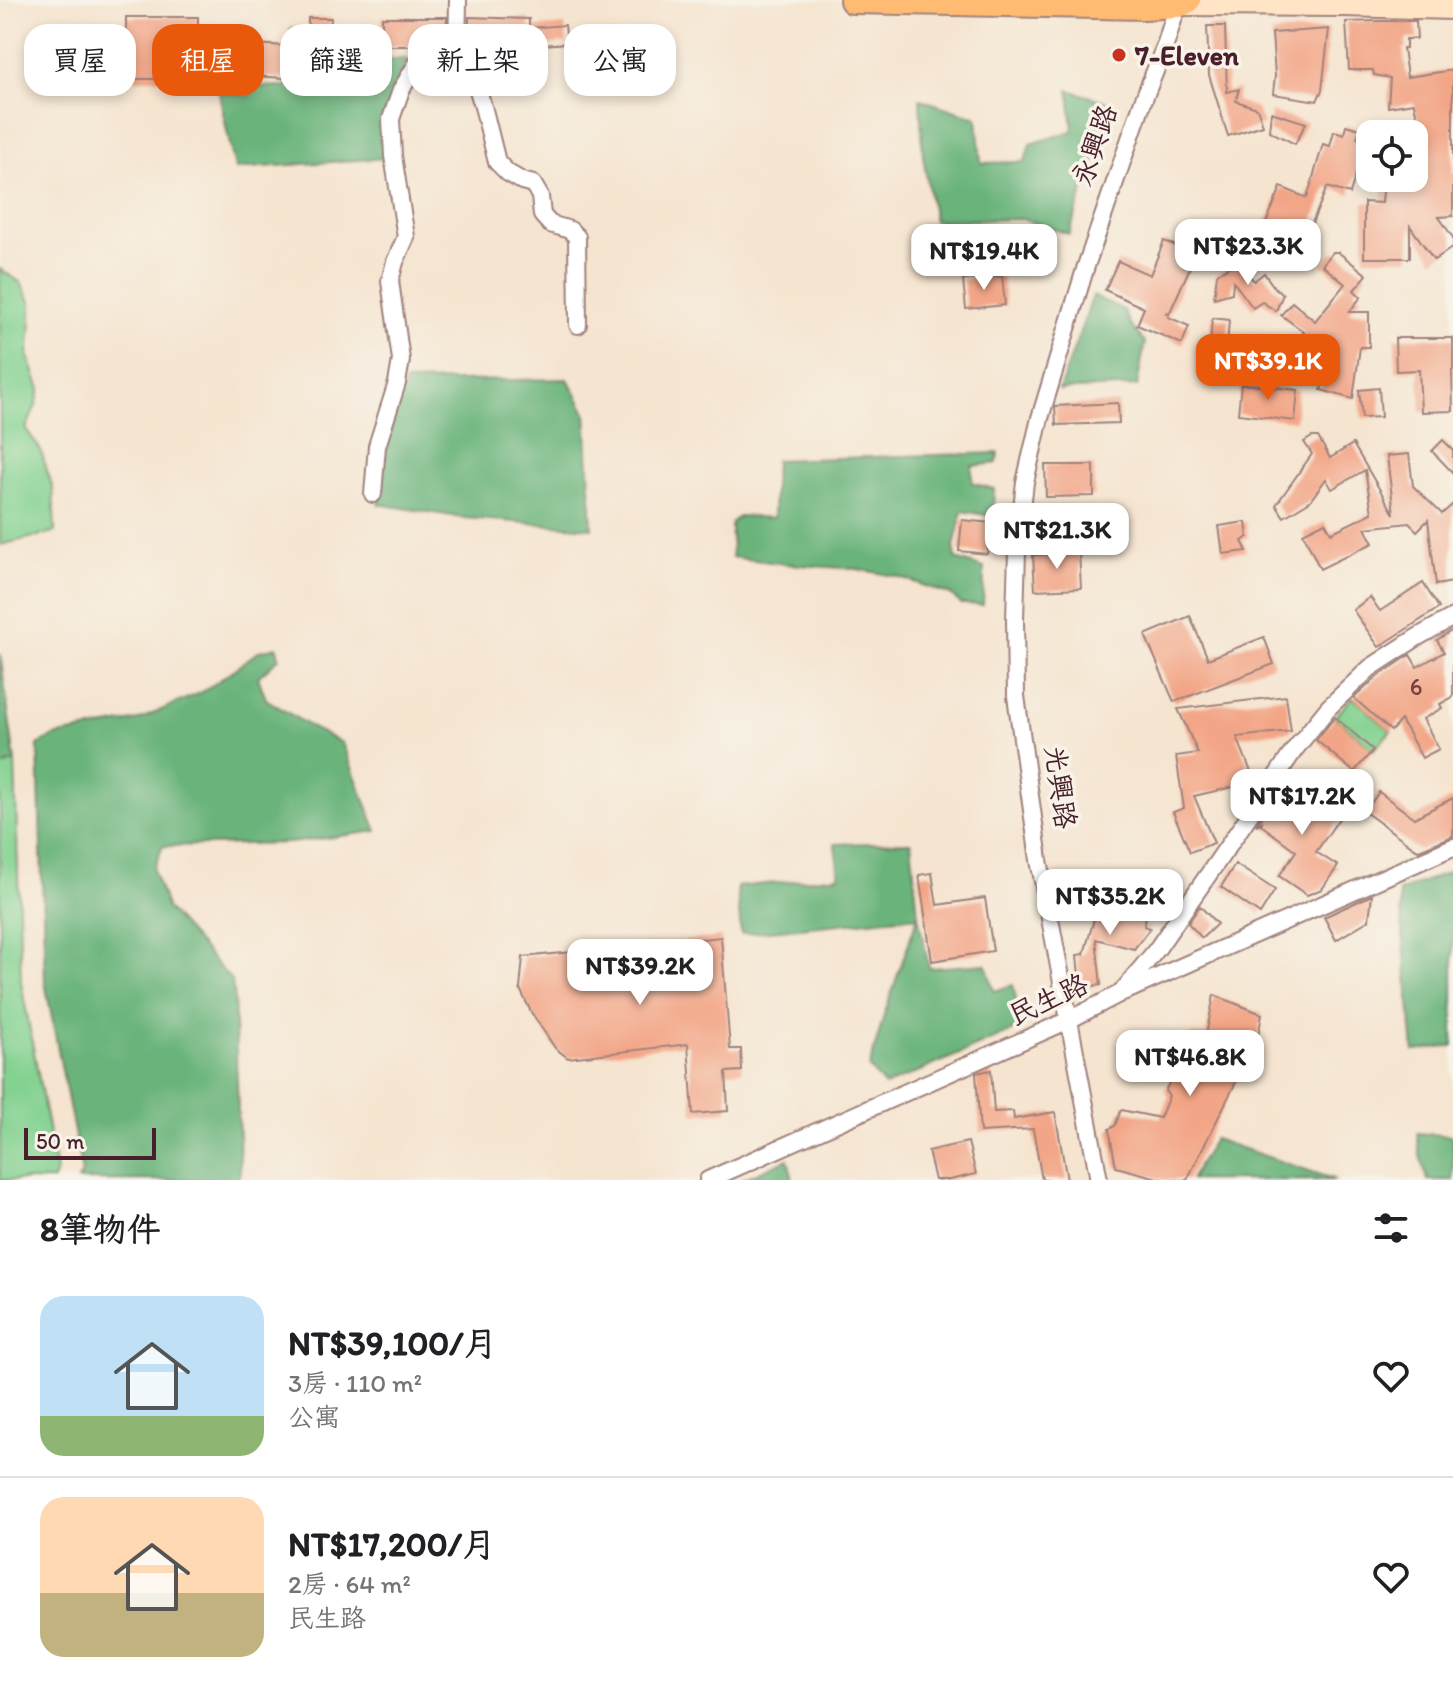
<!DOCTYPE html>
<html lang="zh-TW">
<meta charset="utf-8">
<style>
body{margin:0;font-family:Itim,"LXGW WenKai TC",sans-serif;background:#f2f2f2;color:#202124;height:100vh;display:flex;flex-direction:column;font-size:30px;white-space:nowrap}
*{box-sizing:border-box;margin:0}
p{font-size:26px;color:#757577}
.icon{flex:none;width:44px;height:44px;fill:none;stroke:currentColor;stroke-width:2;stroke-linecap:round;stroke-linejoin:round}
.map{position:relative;height:1180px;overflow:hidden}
.sheet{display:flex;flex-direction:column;background:#fff;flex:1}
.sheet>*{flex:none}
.guide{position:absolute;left:24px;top:24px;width:800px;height:72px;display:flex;gap:16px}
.buttons{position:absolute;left:1356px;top:120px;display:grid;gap:16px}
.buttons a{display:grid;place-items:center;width:72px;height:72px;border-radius:16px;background:#fff;box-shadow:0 4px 12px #0003;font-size:40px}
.scale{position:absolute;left:24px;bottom:20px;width:132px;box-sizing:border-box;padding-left:8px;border:4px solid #4a1f2b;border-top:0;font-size:22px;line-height:28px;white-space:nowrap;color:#4a1f2b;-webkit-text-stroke:6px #f7f3e8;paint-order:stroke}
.price{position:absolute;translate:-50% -68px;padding:0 18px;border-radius:16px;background:#fff;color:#222;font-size:26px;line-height:52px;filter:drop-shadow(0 2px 4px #0008)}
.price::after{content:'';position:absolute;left:50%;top:48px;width:24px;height:18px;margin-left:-12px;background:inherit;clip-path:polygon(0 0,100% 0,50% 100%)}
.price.selected{background:#ea580c;color:#fff}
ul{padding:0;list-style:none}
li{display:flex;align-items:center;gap:24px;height:200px;padding:0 40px}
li+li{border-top:2px solid #e0e0e0}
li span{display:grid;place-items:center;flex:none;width:224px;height:160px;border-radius:24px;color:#555}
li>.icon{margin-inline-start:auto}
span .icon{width:96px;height:96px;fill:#fffc;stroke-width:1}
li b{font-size:34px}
h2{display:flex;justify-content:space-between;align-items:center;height:96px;padding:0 40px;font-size:34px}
.pill{padding:0 28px;border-radius:24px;background:#fff;box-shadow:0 4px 12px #0003;font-size:28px;line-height:72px}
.pill.selected{background:#ea580c;color:#fff}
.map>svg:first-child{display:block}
</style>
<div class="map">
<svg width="1453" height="1180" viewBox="0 0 1453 1180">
<rect width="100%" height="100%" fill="#f7f3e8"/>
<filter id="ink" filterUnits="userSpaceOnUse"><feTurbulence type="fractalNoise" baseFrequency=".0125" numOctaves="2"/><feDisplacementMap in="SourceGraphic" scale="16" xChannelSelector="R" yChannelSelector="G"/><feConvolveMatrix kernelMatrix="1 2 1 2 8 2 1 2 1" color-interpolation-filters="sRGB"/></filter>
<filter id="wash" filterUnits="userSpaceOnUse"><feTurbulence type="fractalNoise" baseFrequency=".006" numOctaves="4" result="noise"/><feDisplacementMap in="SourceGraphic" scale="32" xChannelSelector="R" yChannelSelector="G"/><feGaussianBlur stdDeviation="1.8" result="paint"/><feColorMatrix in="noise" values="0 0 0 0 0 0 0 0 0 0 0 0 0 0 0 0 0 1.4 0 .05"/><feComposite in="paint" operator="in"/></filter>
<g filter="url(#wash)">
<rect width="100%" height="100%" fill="#f5e4cf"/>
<!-- green -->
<g fill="#84d292" stroke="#67785e" stroke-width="2">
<path d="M0,269L21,283L31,303V322L28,356L40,389L36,405L26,429L40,449L53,489L55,532L0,545Z"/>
<path d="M1352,697L1391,731L1373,750L1335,717Z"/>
<path d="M15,761L21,982L56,1171L53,1180H0V767Z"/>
</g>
<!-- forest -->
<g fill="#6bb47c" stroke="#5a6a54" stroke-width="2">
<path d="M291,28L302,29L297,55L325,65L408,58L379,127L385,158L235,169L219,93L249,96L253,87L287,86Z"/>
<path d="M1069,90L1113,104L1069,234L1022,219L934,221L923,156L920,99L977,118L981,163L1025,162L1030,144L1073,131Z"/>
<path d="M1093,296L1124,310L1131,326L1145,342L1137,386L1059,390Z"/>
<path d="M568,379L586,413L592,528L465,518L378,504L388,440L405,382Z"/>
<path d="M998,453L997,463L972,466V483L994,489L993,516L962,511L954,547L956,559L984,568L983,605L961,604L951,595L900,577L857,569L787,564L732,557L731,523L739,516L773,518L775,460Z"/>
<path d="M277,647L279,658L258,677L266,699L314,729L342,743L377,831L290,843L163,846L153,869L167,909L231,980L234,993L240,1167L239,1180H78L82,1173L45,982L38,745L54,736L139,720L206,690L259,651Z"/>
<path d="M0,653L15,761L0,767Z"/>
<path d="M911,842L918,915L929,968L986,964L994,991L1013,985L1022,1027L885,1086L869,1068L885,1012L918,916L741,934L737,887L839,876L835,844Z"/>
<path d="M1453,870V1046L1414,1051L1399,892Z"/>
<path d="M1417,1133L1453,1136V1180H1428L1420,1155Z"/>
<path d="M1214,1139L1336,1180H1190Z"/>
<path d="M788,1159L793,1180H741Z"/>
</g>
<g id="blocks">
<!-- building -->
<g fill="#f3a687">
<path d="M126,17H198V34L253,38V44L287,46L285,78L251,76V80L198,76V79H126Z"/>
<path d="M382,17H447L446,42H422V46H382Z"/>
<path d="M469,17L529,19V28L565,25L567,43L529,46V51H469Z"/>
<path d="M308,18H331L329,47L308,46Z"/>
<path d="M1378,21H1416L1417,39H1406V48H1403L1407,77L1453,70V216L1439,217L1453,238V247L1434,260L1410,226V258H1364V202L1382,203L1384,178H1414V136H1421L1414,103L1388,107L1390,78L1374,75L1373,70H1349L1346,22Z"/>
<path d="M1207,26H1225L1227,92L1239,89L1236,101L1257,108L1263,125L1228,136L1209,75Z"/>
<path d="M1329,29L1322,90L1317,101L1273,94L1275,76L1272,33Z"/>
<path d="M1271,112L1306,123L1295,144L1269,131Z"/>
<path d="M1346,125L1360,129L1357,138L1365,141L1350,194L1327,187L1305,240L1266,223L1281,187L1307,198L1323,144L1330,146L1334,131L1344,134Z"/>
<path d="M1164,241L1196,254L1170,312L1165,313L1169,314L1168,317L1189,326L1182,344L1137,325L1144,308L1105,290L1118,261L1150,275Z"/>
<path d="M1333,252H1338L1367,275L1354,290L1361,297L1349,312H1369V347H1360L1353,399L1321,390L1328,368L1299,338L1304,332L1281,315L1292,302L1315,321L1345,284L1322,265Z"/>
<path d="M1238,261L1254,281L1264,273L1274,287L1283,294L1276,311L1262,302L1253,308L1233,281L1232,293L1214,298L1217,274Z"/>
<path d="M1002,276L1005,305L966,309L963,280Z"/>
<path d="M1212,318L1229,320L1227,346L1210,344Z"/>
<path d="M1395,338H1453V370H1452L1453,411L1421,412L1419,370L1396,371Z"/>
<path d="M1241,384L1298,390L1295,421L1238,414Z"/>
<path d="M1379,388L1381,417L1362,418L1359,390Z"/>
<path d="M1118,403L1119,423L1056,425L1055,406Z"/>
<path d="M1312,437H1318L1330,458L1353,444L1394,514L1387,456L1409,454L1413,486L1442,514L1453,504V582L1436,585L1428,520L1417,531L1409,523L1365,528L1373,543L1320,569L1303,533L1325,522L1331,533L1372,513L1365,470L1332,489L1326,479L1310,501L1284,517L1276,505L1312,454L1304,442Z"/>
<path d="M1443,440L1453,450V473L1432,451Z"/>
<path d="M1045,465H1094V496L1046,497Z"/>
<path d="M962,520L991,523L987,554L959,551Z"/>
<path d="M1246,522L1248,537L1242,541L1247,551L1223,554L1219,526Z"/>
<path d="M1079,552L1081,588L1035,590L1033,555Z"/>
<path d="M1423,583L1439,608L1379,647L1353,610L1370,597L1380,611Z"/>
<path d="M1190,616L1208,659L1264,637L1274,664L1174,702L1145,635Z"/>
<path d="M1453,630V697L1440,704L1442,708L1423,719L1439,749L1422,758L1401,720L1391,731L1354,698L1377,677L1410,655L1417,667L1444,652L1437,640Z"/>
<path d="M1286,696L1291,731L1237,737L1255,782L1194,796L1214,843L1190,852L1173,812L1184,808L1176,756L1198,753L1178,709Z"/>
<path d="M1335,717L1373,750L1354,772L1316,740Z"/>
<path d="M1289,782L1340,817L1316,852L1338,866L1322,889L1307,895L1279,876L1296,851L1261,825L1262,822L1256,825Z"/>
<path d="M1379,792L1414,818L1453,798V836L1419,850L1416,849L1365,812Z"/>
<path d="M1235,864L1275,890L1260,914L1221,887Z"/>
<path d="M932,873L937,905L985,898L993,951L932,961L919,875Z"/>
<path d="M1372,895L1369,920L1336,940L1324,917Z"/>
<path d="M1100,898L1147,913L1144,926L1150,928L1134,949L1096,939L1101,985L1080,987L1077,955L1084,954Z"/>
<path d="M1200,906L1217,924L1202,938L1188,923Z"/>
<path d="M721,937L730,1049H741L742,1071L726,1072L728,1111L693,1114L688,1044L568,1058L555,1048L531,1012L520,989L523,957Z"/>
<path d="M1214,995L1262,1014L1258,1038L1187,1180H1165L1116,1167L1109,1129L1115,1126L1121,1110L1160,1118L1169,1096L1165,1091L1172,1077H1178L1190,1035H1206Z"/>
<path d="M991,1070L994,1112L1013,1111L1014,1119L1055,1112L1067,1180H1042L1033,1129L980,1132L976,1073Z"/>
<path d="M968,1142L976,1174L950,1180H935L928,1151Z"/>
</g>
</g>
</g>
<g filter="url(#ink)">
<use href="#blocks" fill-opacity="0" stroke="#a0827d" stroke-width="2"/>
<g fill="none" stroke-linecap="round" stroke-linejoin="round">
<defs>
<g id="street">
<path d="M457,56L458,0"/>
<path d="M373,494L377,446L397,383L401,360L390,281L395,262L406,237L393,156L391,119L401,90L416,65L428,57L457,56L471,67L484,110L497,162L508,173L522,181L533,184L540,196L542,215L550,224L570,230L577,237L578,325"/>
<path d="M1126,991L1453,847"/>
<path d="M708,1180L1069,1020L1121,993L1157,949L1295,749L1328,708L1370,668L1416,638L1453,617"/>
<path d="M1099,1180L1039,860L1016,696L1015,619L1017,551L1025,482L1040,418L1086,266L1143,101L1165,46L1178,4"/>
</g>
<path id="secondary" d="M1178,4L1343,5L1453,8"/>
<path id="primary" d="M853,0L1145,6L1178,4L1187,0"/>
</defs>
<!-- street casing -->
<use href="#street" stroke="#a0827d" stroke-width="20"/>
<!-- secondary casing -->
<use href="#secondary" stroke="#a0827d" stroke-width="26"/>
<!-- primary casing -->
<use href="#primary" stroke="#a0827d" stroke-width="30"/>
<!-- street -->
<use href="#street" stroke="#fff" stroke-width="16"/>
<!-- secondary -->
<use href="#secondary" stroke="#ffe4c6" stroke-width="22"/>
<!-- primary -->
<use href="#primary" stroke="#ffbb71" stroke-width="26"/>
</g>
</g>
<!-- markers -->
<circle fill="#c8321e" stroke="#f7f3e8" stroke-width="3" cx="1119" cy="55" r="8"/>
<g text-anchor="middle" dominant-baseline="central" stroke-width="7" stroke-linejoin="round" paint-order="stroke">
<!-- number labels -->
<g font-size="24" fill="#744142">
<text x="1416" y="686">6</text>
</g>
<!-- poi labels -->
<g font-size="28" font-weight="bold" fill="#4a1f2b" stroke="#f7f3e8" text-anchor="start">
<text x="1135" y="55">7-Eleven</text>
</g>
<!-- street labels -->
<g font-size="28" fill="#4a1f2b" stroke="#f7f3e8">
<text transform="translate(1094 145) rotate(-71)">永興路</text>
<text transform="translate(1061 787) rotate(82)">光興路</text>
<text transform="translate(1048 999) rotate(-25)">民生路</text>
</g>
</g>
</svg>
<div class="buttons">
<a><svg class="icon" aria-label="locate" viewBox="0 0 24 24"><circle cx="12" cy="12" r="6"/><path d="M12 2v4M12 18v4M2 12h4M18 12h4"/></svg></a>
</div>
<div class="scale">50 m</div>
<b class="price" style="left:1248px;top:287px">NT$23.3K</b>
<b class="price" style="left:984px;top:292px">NT$19.4K</b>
<b class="price selected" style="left:1268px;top:402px">NT$39.1K</b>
<b class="price" style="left:1057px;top:571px">NT$21.3K</b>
<b class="price" style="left:1302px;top:837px">NT$17.2K</b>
<b class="price" style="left:1110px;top:937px">NT$35.2K</b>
<b class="price" style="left:640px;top:1007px">NT$39.2K</b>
<b class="price" style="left:1190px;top:1098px">NT$46.8K</b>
<div class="guide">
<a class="pill">買屋</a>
<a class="pill selected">租屋</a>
<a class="pill">篩選</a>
<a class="pill">新上架</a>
<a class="pill">公寓</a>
</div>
</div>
<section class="sheet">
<h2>8筆物件<svg class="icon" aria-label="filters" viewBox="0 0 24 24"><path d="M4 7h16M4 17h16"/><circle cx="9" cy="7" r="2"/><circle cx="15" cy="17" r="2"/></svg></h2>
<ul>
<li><span style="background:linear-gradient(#bfe0f5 75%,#8fb573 0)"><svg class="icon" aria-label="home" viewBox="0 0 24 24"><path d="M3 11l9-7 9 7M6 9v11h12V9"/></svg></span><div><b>NT$39,100/月</b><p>3房 · 110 m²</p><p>公寓</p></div><svg class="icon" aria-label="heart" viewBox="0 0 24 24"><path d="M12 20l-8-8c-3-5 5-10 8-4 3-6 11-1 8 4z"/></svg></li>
<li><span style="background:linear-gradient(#ffd9b3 60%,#c2b280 0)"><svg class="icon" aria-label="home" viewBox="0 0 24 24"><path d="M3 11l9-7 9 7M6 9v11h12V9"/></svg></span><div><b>NT$17,200/月</b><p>2房 · 64 m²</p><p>民生路</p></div><svg class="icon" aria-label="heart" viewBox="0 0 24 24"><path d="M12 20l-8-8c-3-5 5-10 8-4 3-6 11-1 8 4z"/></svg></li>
</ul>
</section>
